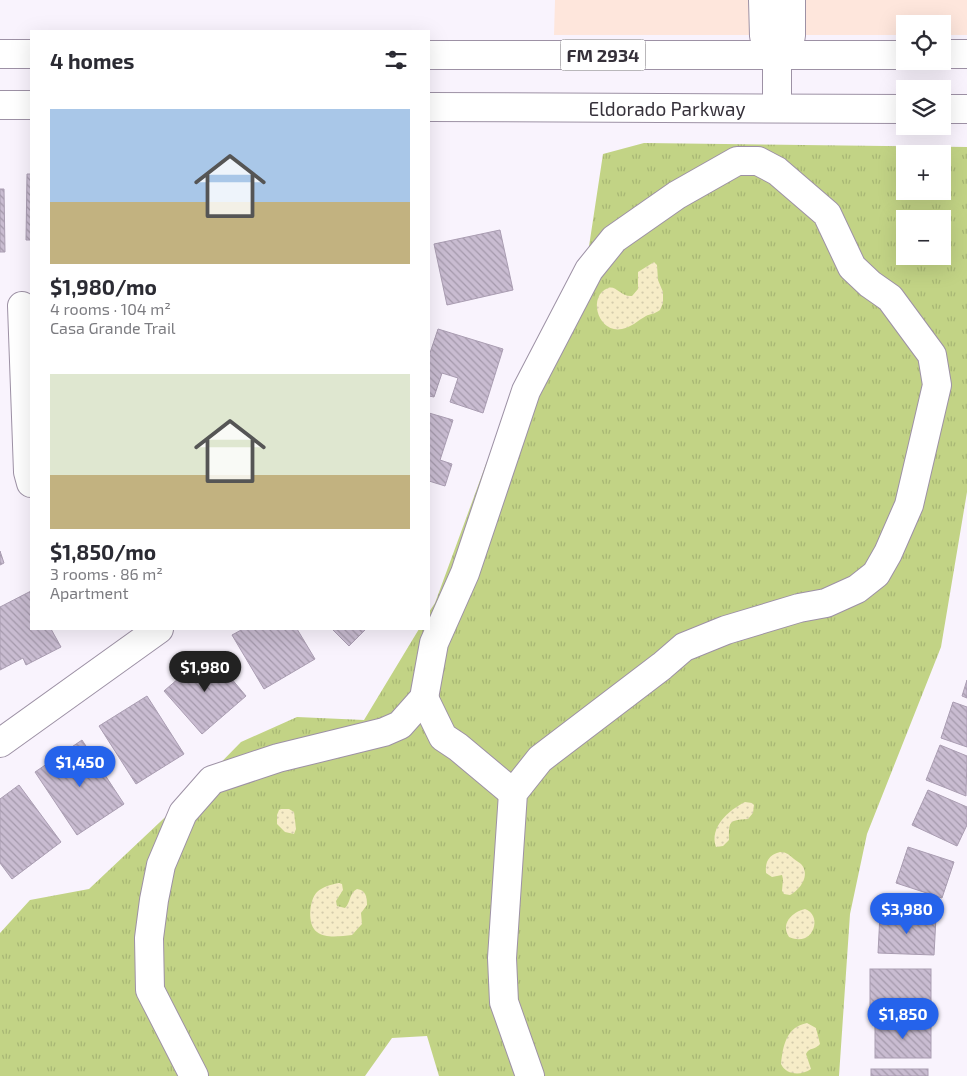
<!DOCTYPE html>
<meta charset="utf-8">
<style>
body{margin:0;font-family:"Exo 2",sans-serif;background:#f7f7f7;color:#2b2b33;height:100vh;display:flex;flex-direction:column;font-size:19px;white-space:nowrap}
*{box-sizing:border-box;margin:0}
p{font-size:16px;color:#7c7c81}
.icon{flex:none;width:28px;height:28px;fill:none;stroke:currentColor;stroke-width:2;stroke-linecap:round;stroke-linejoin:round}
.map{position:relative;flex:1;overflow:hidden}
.side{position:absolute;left:30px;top:30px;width:400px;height:600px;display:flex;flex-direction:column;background:#fff;border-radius:0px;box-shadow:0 5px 20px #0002}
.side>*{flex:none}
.controls{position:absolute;left:896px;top:15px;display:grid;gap:10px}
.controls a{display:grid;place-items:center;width:55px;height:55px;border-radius:0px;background:#fff;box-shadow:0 5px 20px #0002;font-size:25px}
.price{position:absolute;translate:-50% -42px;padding:0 11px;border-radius:18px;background:#2563eb;color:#fff;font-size:16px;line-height:32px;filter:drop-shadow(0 1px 2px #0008)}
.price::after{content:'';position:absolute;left:50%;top:30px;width:15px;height:11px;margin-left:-8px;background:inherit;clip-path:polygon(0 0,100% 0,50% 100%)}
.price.active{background:#222;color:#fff}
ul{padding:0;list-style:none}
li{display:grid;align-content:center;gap:10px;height:265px;padding:0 20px}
li span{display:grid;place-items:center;height:155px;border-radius:0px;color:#555}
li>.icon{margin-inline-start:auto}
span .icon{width:90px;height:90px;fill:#fffc;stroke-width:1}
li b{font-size:21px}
h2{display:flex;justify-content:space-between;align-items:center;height:60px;padding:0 20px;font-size:21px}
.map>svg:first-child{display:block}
</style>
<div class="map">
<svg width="967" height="1076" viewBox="0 0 967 1076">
<defs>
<pattern id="grass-tufts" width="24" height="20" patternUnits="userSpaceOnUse" patternTransform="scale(1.25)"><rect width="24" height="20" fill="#c2d385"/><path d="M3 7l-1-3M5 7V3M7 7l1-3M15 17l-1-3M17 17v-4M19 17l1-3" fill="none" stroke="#a7b674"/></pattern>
<pattern id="sand-dots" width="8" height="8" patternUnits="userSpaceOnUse" patternTransform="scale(1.25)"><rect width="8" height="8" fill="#f6ecc7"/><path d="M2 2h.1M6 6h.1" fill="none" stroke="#d4cbac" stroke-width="1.8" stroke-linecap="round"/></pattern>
<pattern id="building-back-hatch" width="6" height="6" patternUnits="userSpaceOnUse" patternTransform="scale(1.25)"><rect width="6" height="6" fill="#c9bcd1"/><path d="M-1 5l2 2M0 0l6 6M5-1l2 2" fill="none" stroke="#a499ab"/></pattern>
</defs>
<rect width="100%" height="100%" fill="#f9f3fd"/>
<!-- commercial -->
<path fill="#fee6dc" d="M555,0H967V35H943L942,24H905V35H554Z"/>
<!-- grass -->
<path fill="url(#grass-tufts)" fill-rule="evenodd" d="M644,143L967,147V492L941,647L867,834L850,914L839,1076H439L427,1036L392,1038L365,1076H0V933L30,900L89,889L195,789L241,742L297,717L364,720L419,629H429V612L435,603L486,464L588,253L603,154ZM905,154H942V191H905ZM905,219H942V256H905Z"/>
<!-- sand -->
<g fill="url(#sand-dots)">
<path d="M654,262L657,265L658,280L663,292V303L660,310C655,314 650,314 646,316C637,321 632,327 622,329C598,334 587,296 608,288C616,285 621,297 632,296L638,289V272Z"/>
<path d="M745,802L752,803L754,805L753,813L748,819C728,820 729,822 729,840L723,846L716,847C709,827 729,810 745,802Z"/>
<path d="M281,809H289L294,812L296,829L294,834L285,832L277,824V815L279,810Z"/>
<path d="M780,852C787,852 789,855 794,859C796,861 799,862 801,864C811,875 800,890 790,895L784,894L782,891L783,879L782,875L772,877L766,873C765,861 769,855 780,852Z"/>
<path d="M339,883L342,884L343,890L336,901L337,906L345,908C351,902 349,893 357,889C366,890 367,897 367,905L361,913L362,924L352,935C341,936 326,939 317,932C307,925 309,900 317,892C322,887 332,884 339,883Z"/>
<path d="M805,909C823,915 814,948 789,937C780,924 792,912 805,909Z"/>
<path d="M807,1023L816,1028L820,1044C816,1050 809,1047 806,1054L811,1069C801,1076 786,1075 781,1064C783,1046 786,1027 807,1023Z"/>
</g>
<!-- building -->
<g fill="url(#building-back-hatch)" stroke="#aa9db2">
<path d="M27,174H31V240H26Z"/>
<path d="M0,189H4L5,252H0Z"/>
<path d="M500,230L513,290L447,305L434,244Z"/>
<path d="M438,329L503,349L483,413L450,402L458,378L442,373L434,397L429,396V356Z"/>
<path d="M429,413L453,420L440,460L452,464L445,486L429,481Z"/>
<path d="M0,551L4,563L0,565Z"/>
<path d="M31,591V629H51L61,647L26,665L23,658L0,670V607Z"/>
<path d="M243,629H297L315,659L264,689L232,635Z"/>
<path d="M332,629H366L349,646Z"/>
<path d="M209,652L246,696L202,734L164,691Z"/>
<path d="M967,680V698L962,696Z"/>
<path d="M147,696L184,754L136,784L99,726Z"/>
<path d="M953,702L967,707V747L941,738Z"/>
<path d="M82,740L124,804L77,835L35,772Z"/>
<path d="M940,745L967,756L966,796L926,780Z"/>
<path d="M19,785L61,842L12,879L0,863V799Z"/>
<path d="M928,790L967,807V825L957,846L912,825Z"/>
<path d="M908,847L954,862L942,898L896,883Z"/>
<path d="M880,914L936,917L934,955L878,953Z"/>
<rect x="870" y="969" width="61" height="39"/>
<rect x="875" y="1021" width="56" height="37"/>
<rect x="871" y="1069" width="57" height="7"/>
</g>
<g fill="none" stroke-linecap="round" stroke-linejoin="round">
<defs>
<g id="minor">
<path d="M763,0L764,36L777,56L791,36V0"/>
<path d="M22,306L28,472L31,483"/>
<path d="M424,698L443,737L458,747L513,793"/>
<path d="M0,743L159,629"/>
<path d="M194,1076L150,990L149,938L154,900L161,865L183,813L212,780L278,758L384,732L400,725L424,698L434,643L465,573L526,391L589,270L614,239L677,195L737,161H758L777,171L827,214L852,267L870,284L890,298L932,355L937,385L909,505L888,553L876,574L857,589L826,603L799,608L726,630L684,647L662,666L540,759L513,793L502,958L504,1002L530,1076"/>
</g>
<g id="major">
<path d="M0,54H31"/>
<path d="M942,54H967"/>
<path d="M429,55H905"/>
<path d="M0,105H31"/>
<path d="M429,107L905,109"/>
<path d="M777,108V56"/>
<path d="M942,109H967"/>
</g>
</defs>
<!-- minor casing -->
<use href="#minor" stroke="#9d91a5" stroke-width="30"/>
<!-- major casing -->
<use href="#major" stroke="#9d91a5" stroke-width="30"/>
<!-- minor -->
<use href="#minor" stroke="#fff" stroke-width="28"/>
<!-- major -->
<use href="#major" stroke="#fff" stroke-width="28"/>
</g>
<g text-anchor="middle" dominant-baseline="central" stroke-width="4" stroke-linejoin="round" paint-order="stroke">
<!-- shield labels -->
<rect fill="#fff" stroke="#726f75" stroke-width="1" x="560.5" y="39.5" width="85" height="31" rx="4"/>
<g font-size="18" font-weight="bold" fill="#36313a">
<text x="603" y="55">FM 2934</text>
</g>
<!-- street labels -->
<g font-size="19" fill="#36313a" stroke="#fff">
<text x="667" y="108">Eldorado Parkway</text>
</g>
</g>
</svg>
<div class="controls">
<a><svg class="icon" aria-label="locate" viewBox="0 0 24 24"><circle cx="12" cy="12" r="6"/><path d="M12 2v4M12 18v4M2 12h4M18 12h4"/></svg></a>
<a><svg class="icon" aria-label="layers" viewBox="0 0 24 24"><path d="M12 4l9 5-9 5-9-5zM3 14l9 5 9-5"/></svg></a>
<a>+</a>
<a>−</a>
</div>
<b class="price active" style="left:205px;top:693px">$1,980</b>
<b class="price" style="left:80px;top:788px">$1,450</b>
<b class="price" style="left:907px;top:935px">$3,980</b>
<b class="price" style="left:903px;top:1040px">$1,850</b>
<section class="side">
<h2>4 homes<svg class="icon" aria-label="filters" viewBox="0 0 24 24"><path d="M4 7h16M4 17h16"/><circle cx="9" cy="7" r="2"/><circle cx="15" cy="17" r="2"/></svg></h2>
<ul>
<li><span style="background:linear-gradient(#a9c7e8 60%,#c2b280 0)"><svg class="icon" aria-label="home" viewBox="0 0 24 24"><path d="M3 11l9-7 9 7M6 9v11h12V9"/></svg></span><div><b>$1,980/mo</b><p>4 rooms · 104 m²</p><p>Casa Grande Trail</p></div></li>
<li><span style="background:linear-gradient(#dfe7d0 65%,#c2b280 0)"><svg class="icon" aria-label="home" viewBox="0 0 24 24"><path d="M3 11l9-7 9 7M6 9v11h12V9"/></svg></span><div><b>$1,850/mo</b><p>3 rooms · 86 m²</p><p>Apartment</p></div></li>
</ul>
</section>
</div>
